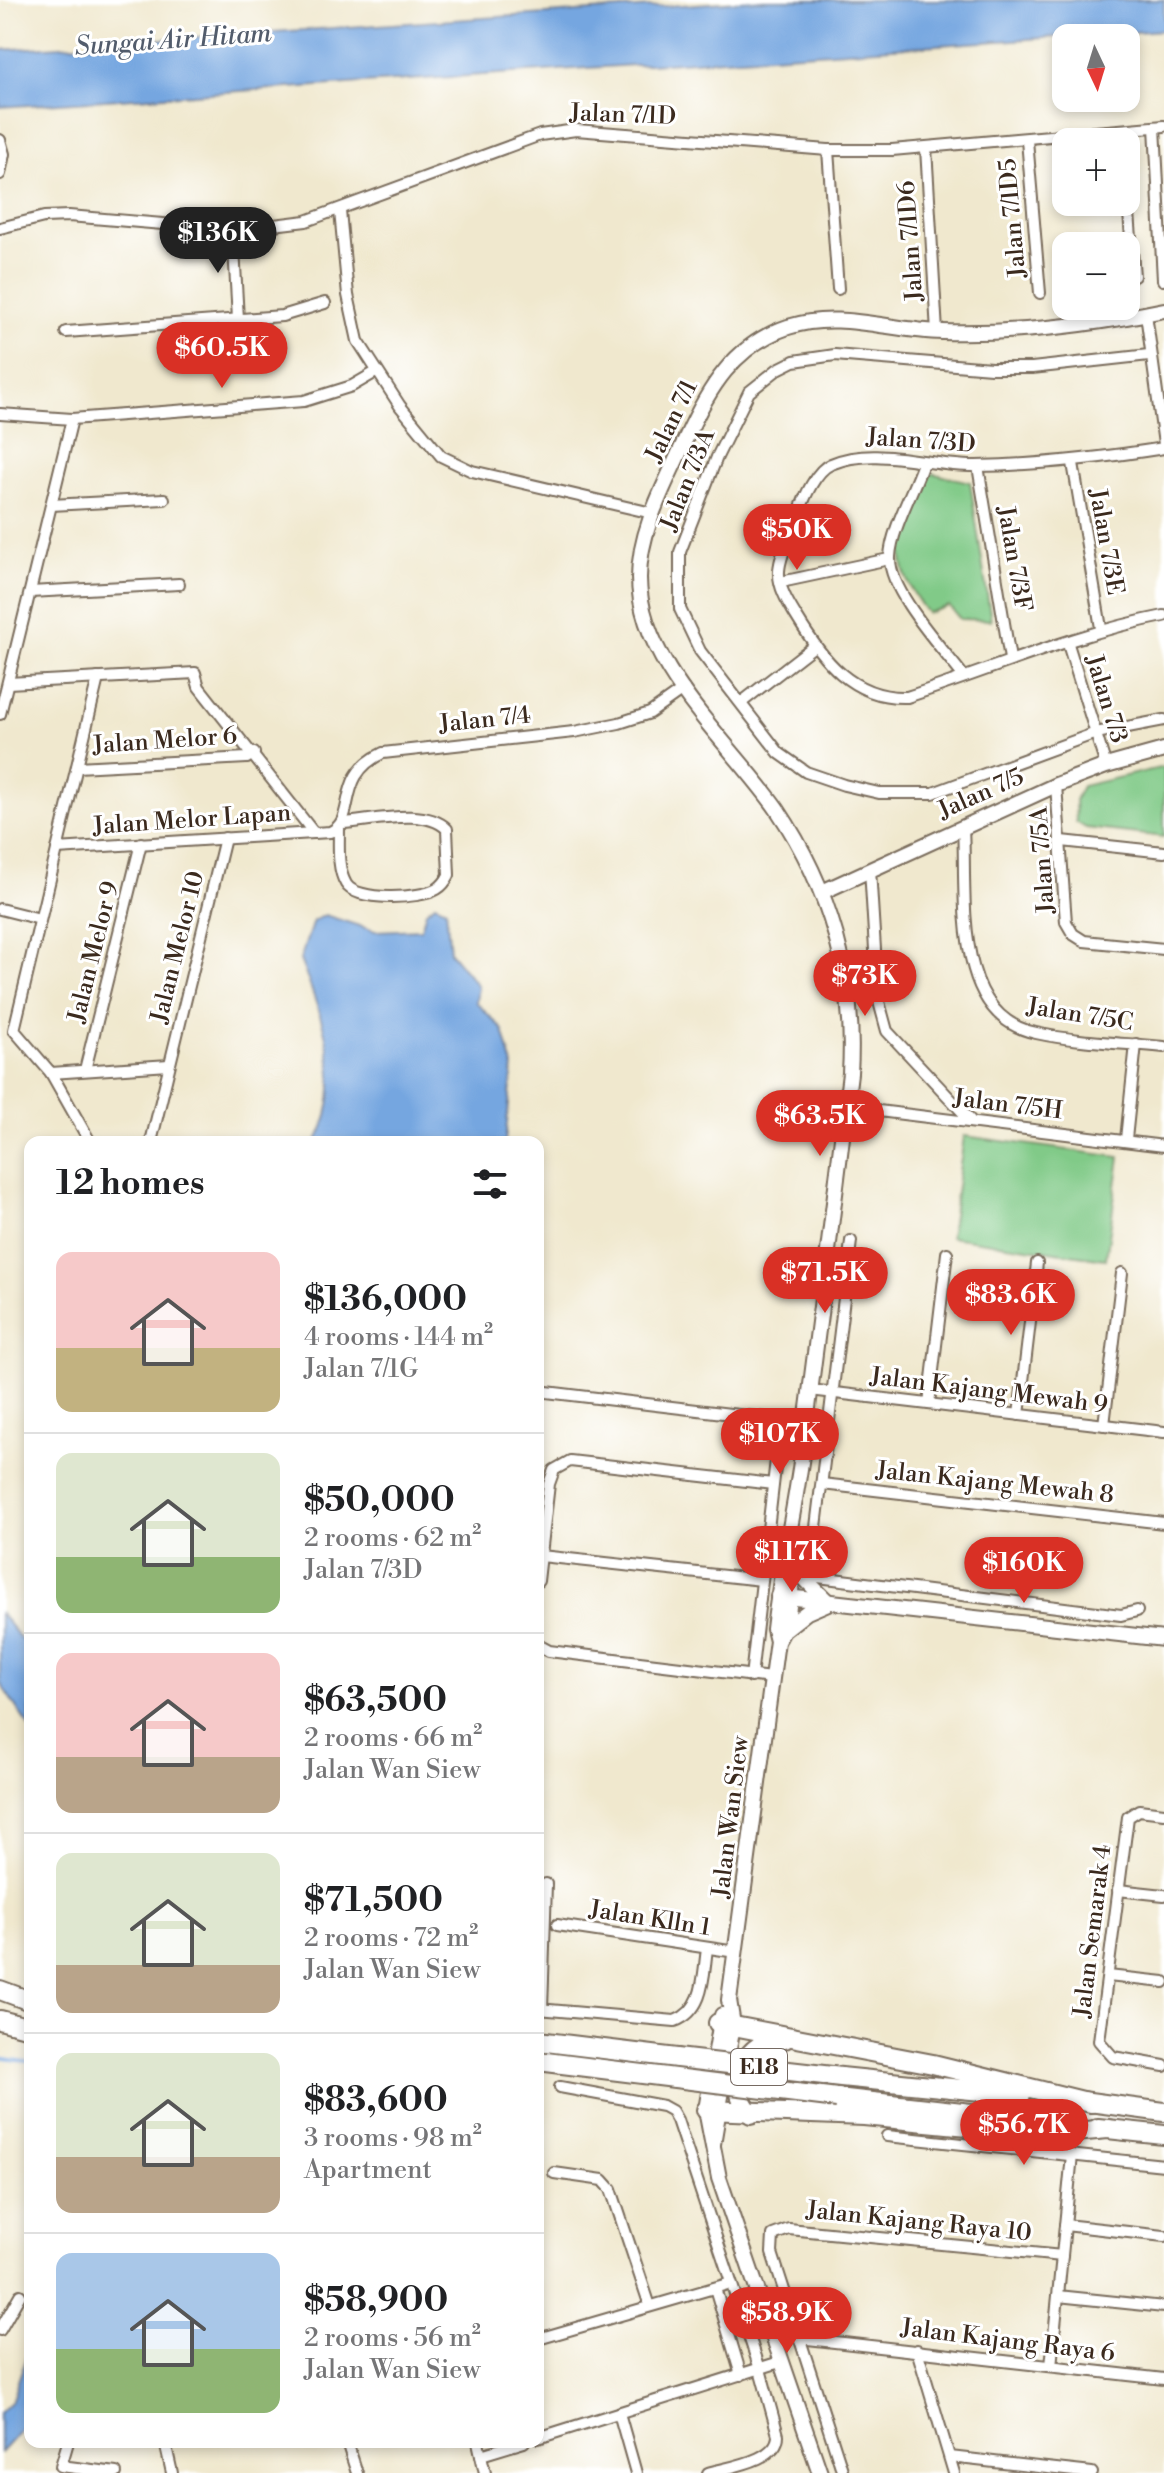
<!DOCTYPE html>
<meta charset="utf-8">
<style>
body{margin:0;font-family:"Libre Bodoni",serif;background:#f6f6f6;color:#202124;height:100vh;display:flex;flex-direction:column;font-size:30px;white-space:nowrap}
*{box-sizing:border-box;margin:0}
p{font-size:26px;color:#757577}
.icon{flex:none;width:44px;height:44px;fill:none;stroke:currentColor;stroke-width:2;stroke-linecap:round;stroke-linejoin:round}
.map{position:relative;flex:1;overflow:hidden}
.drawer{position:absolute;left:24px;top:1136px;width:520px;height:1312px;display:flex;flex-direction:column;background:#fff;border-radius:16px;box-shadow:0 4px 12px #0003}
.drawer>*{flex:none}
.needle{width:52px;rotate:176deg}
.tools{position:absolute;left:1052px;top:24px;display:grid;gap:16px}
.tools a{display:grid;place-items:center;width:88px;height:88px;border-radius:16px;background:#fff;box-shadow:0 4px 12px #0003;font-size:40px}
.price{position:absolute;translate:-50% -68px;padding:0 18px;border-radius:28px;background:#d93025;color:#fff;font-size:26px;line-height:52px;filter:drop-shadow(0 2px 4px #0008)}
.price::after{content:'';position:absolute;left:50%;top:48px;width:24px;height:18px;margin-left:-12px;background:inherit;clip-path:polygon(0 0,100% 0,50% 100%)}
.price.on{background:#222;color:#fff}
ul{padding:0;list-style:none}
li{display:flex;align-items:center;gap:24px;height:200px;padding:0 32px}
li+li{border-top:2px solid #e0e0e0}
li span{display:grid;place-items:center;flex:none;width:224px;height:160px;border-radius:16px;color:#555}
li>.icon{margin-inline-start:auto}
span .icon{width:96px;height:96px;fill:#fffc;stroke-width:1}
li b{font-size:34px}
h2{display:flex;justify-content:space-between;align-items:center;height:96px;padding:0 32px;font-size:34px}
.map>svg:first-child{display:block}
</style>
<div class="map">
<svg width="1164" height="2473" viewBox="0 0 1164 2473">
<rect width="100%" height="100%" fill="#fff"/>
<filter id="ink" filterUnits="userSpaceOnUse"><feTurbulence type="fractalNoise" baseFrequency=".0125" numOctaves="2"/><feDisplacementMap in="SourceGraphic" scale="16" xChannelSelector="R" yChannelSelector="G"/><feConvolveMatrix kernelMatrix="1 2 1 2 8 2 1 2 1" color-interpolation-filters="sRGB"/></filter>
<filter id="wash" filterUnits="userSpaceOnUse"><feTurbulence type="fractalNoise" baseFrequency=".006" numOctaves="4" result="noise"/><feDisplacementMap in="SourceGraphic" scale="32" xChannelSelector="R" yChannelSelector="G"/><feGaussianBlur stdDeviation="1.8" result="paint"/><feColorMatrix in="noise" values="0 0 0 0 0 0 0 0 0 0 0 0 0 0 0 0 0 1.4 0 .05"/><feComposite in="paint" operator="in"/></filter>
<g filter="url(#wash)">
<rect width="100%" height="100%" fill="#f0e8ce"/>
<!-- green -->
<g fill="#81ca88" stroke="#5e7a53" stroke-width="2">
<path d="M931,473L970,482L991,620L960,619L949,606L927,613C882,554 906,534 931,473Z"/>
<path d="M1164,767V837L1086,828L1076,822L1075,800L1082,786Z"/>
<path d="M964,1136L1120,1157L1106,1259L950,1237Z"/>
</g>
<!-- water -->
<g fill="#75a6e0" stroke="#58687f" stroke-width="2">
<path d="M757,0H1164V30L0,107V50Z"/>
<path d="M435,904L446,909L450,952L478,986L476,1002L503,1030L513,1066L505,1142H316C348,1086 323,1016 300,960L313,921L325,915L375,931L421,929L426,911Z"/>
<path d="M0,1613L30,1650V1728L0,1683Z"/>
<path d="M30,2346V2420L0,2453V2413L11,2402Z"/>
</g>
<g fill="none" stroke-linecap="round" stroke-linejoin="round">
<!-- stream -->
<path stroke="#75a6e0" stroke-width="3" d="M0,2058L30,2062"/>
</g>
</g>
<g filter="url(#ink)">
<g fill="none" stroke-linecap="round" stroke-linejoin="round">
<defs>
<g id="street">
<path d="M1155,127L1163,280"/>
<path d="M0,140L4,154L0,174"/>
<path d="M1027,140L1040,293"/>
<path d="M926,148L937,332"/>
<path d="M828,150L838,289"/>
<path d="M1126,175L1134,276"/>
<path d="M340,211L348,295L358,341L400,406L441,456L472,471L652,513"/>
<path d="M0,228L44,217L69,216L233,230L306,221L540,135L576,130L828,150H892L1164,126"/>
<path d="M233,230L238,319"/>
<path d="M1146,314L1164,444"/>
<path d="M66,332L282,316L325,303"/>
<path d="M1149,355L1032,368H991L835,355L794,361L778,369L749,392L717,457L680,552V609L700,651L779,753L806,772L844,785L879,793H933L1096,733L1164,720"/>
<path d="M0,414L72,419L304,401L352,386L376,372"/>
<path d="M1164,448C1101,458 1040,465 976,466C930,467 875,445 831,464C816,470 804,498 799,513C793,530 780,553 779,571C778,587 788,603 796,616C822,659 852,699 907,697C993,669 1076,633 1164,616"/>
<path d="M923,463C914,490 891,530 890,557C888,591 944,650 964,677"/>
<path d="M1073,463L1101,628"/>
<path d="M978,466L1010,659"/>
<path d="M51,505L164,499"/>
<path d="M781,582L889,559"/>
<path d="M30,592L179,584"/>
<path d="M1068,644L1106,766"/>
<path d="M98,678L14,1030L51,1073L169,1065"/>
<path d="M8,683L195,673L199,687L314,833"/>
<path d="M742,702L814,646"/>
<path d="M0,714L72,419"/>
<path d="M77,767L247,758L254,753"/>
<path d="M1056,785L1066,922L1073,934L1084,941L1164,949"/>
<path d="M963,827C967,893 951,1016 1036,1033C1077,1042 1122,1043 1164,1047"/>
<path d="M339,828C339,846 337,869 346,884C357,902 420,899 437,889C442,886 446,881 449,875L447,829C425,807 373,821 343,823"/>
<path d="M1062,841L1164,852"/>
<path d="M57,849L330,832C359,819 333,776 383,753L574,732L619,723L650,713L684,689"/>
<path d="M870,869L878,998L887,1031L970,1120"/>
<path d="M0,909L40,919"/>
<path d="M85,1070L141,843"/>
<path d="M51,1073L90,1142"/>
<path d="M846,1107L1164,1146"/>
<path d="M1126,1139L1136,1044"/>
<path d="M151,1142L225,838"/>
<path d="M851,1241L810,1576L1121,1615L1137,1611"/>
<path d="M810,1390L1164,1432"/>
<path d="M538,1391L806,1423"/>
<path d="M929,1404L947,1253"/>
<path d="M1019,1415L1037,1263"/>
<path d="M1104,1425L1122,1273"/>
<path d="M822,1484L1164,1523"/>
<path d="M541,1556L762,1580"/>
<path d="M538,1581L549,1484L554,1470L570,1461L773,1484"/>
<path d="M538,1645L549,1651L771,1678"/>
<path d="M751,1677L777,1451"/>
<path d="M1164,1813L1139,1810L1128,1817L1099,2041L1113,2057L1164,2066"/>
<path d="M1118,1890L1164,1895"/>
<path d="M557,1925L736,1952"/>
<path d="M1108,1976L1164,1982"/>
<path d="M538,2009L675,2021C705,2010 703,1975 707,1949"/>
<path d="M542,2009L546,1884"/>
<path d="M560,2087L663,2106L672,2111L677,2120L760,2369L778,2435C778,2461 728,2467 708,2473"/>
<path d="M887,2136L1164,2165"/>
<path d="M554,2173L603,2180L611,2189L650,2306"/>
<path d="M1065,2225L1164,2236"/>
<path d="M715,2288L741,2375"/>
<path d="M1058,2296L1164,2307"/>
<path d="M0,2330L20,2295"/>
<path d="M799,2338L1164,2379"/>
<path d="M538,2339L731,2283"/>
<path d="M917,2350L954,2473"/>
<path d="M1051,2366L1072,2155"/>
<path d="M619,2413L636,2473"/>
<path d="M538,2438L783,2361"/>
<path d="M68,2442L61,2466L116,2473"/>
<path d="M165,2442L172,2473"/>
<path d="M347,2442L357,2473"/>
<path d="M478,2442L485,2473"/>
<path d="M481,2455L524,2442"/>
<path d="M950,2457L1092,2473"/>
<path d="M843,2473L772,2253L773,2235L789,2229L1062,2256"/>
</g>
<g id="secondary">
<path d="M822,892L1056,785L1106,766L1164,750"/>
<path d="M794,1560L803,1577L828,1602"/>
<path d="M778,1596L1164,1639"/>
<path d="M784,1630L807,1612L828,1603"/>
<path d="M777,1641C792,1623 795,1559 791,1536"/>
<path d="M722,2015L706,2110L719,2178L820,2473"/>
<path d="M713,2144L733,2025L729,2000L777,1641L774,1629C781,1569 794,1514 802,1455C819,1328 834,1200 850,1073C856,978 830,888 777,809C730,742 639,665 639,578C639,529 667,481 686,438C708,389 734,345 788,327C839,310 890,331 942,332C1016,334 1091,325 1164,310"/>
</g>
<g id="highway">
<path d="M0,1990L30,2001"/>
<path d="M0,2020L30,2028"/>
<path d="M718,2023L933,2064L1091,2103"/>
<path d="M538,2041L677,2058"/>
<path d="M538,2061L675,2078"/>
<path d="M841,2077L1021,2095"/>
<path d="M837,2098L1025,2119"/>
<path d="M1082,2101L1164,2112"/>
<path d="M706,2110L864,2116L1052,2134L1108,2129"/>
<path d="M751,2114C724,2085 745,2038 785,2039"/>
<path d="M1098,2128L1164,2135"/>
</g>
</defs>
<!-- street casing -->
<use href="#street" stroke="#7a6c5c" stroke-width="14"/>
<!-- secondary casing -->
<use href="#secondary" stroke="#7a6c5c" stroke-width="18"/>
<!-- highway casing -->
<use href="#highway" stroke="#7a6c5c" stroke-width="22"/>
<!-- street -->
<use href="#street" stroke="#fff" stroke-width="10"/>
<!-- secondary -->
<use href="#secondary" stroke="#fff" stroke-width="14"/>
<!-- highway -->
<use href="#highway" stroke="#fff" stroke-width="18"/>
<defs>
<g id="highway-bridge">
<path d="M677,2058L841,2077"/>
<path d="M675,2078L837,2098"/>
</g>
</defs>
<!-- highway-bridge casing -->
<use href="#highway-bridge" stroke="#7a6c5c" stroke-width="22" stroke-linecap="butt"/>
<!-- highway-bridge -->
<use href="#highway-bridge" stroke="#fff" stroke-width="18"/>
</g>
</g>
<g text-anchor="middle" dominant-baseline="central" stroke-width="6" stroke-linejoin="round" paint-order="stroke">
<!-- shield labels -->
<rect fill="#fff" stroke="#766a62" stroke-width="2" x="731" y="2049" width="56" height="36" rx="6"/>
<g font-size="22" font-weight="bold" fill="#3b2a1e">
<text x="759" y="2067">E18</text>
</g>
<!-- street labels -->
<g font-size="24" fill="#3b2a1e" stroke="#fff">
<text transform="translate(623 115) rotate(2)">Jalan 7/1D</text>
<text transform="translate(1013 218) rotate(-95)">Jalan 7/1D5</text>
<text transform="translate(911 241) rotate(-94)">Jalan 7/1D6</text>
<text transform="translate(672 421) rotate(-64)">Jalan 7/1</text>
<text transform="translate(921 441) rotate(4)">Jalan 7/3D</text>
<text transform="translate(688 480) rotate(-68)">Jalan 7/3A</text>
<text transform="translate(1106 542) rotate(80)">Jalan 7/3E</text>
<text transform="translate(1014 559) rotate(80)">Jalan 7/3F</text>
<text transform="translate(1106 699) rotate(73)">Jalan 7/3</text>
<text transform="translate(485 720) rotate(-6)">Jalan 7/4</text>
<text transform="translate(165 741) rotate(-4)">Jalan Melor 6</text>
<text transform="translate(981 794) rotate(-24)">Jalan 7/5</text>
<text transform="translate(192 820) rotate(-4)">Jalan Melor Lapan</text>
<text transform="translate(1043 860) rotate(-94)">Jalan 7/5A</text>
<text transform="translate(178 947) rotate(-76)">Jalan Melor 10</text>
<text transform="translate(94 952) rotate(-76)">Jalan Melor 9</text>
<text transform="translate(1080 1015) rotate(9)">Jalan 7/5C</text>
<text transform="translate(1008 1105) rotate(7)">Jalan 7/5H</text>
<text transform="translate(989 1391) rotate(7)">Jalan Kajang Mewah 9</text>
<text transform="translate(995 1483) rotate(6)">Jalan Kajang Mewah 8</text>
<text transform="translate(731 1817) rotate(-83)">Jalan Wan Siew</text>
<text transform="translate(650 1919) rotate(9)">Jalan Klln 1</text>
<text transform="translate(1093 1931) rotate(-83)">Jalan Semarak 4</text>
<text transform="translate(919 2222) rotate(6)">Jalan Kajang Raya 10</text>
<text transform="translate(1008 2341) rotate(7)">Jalan Kajang Raya 6</text>
</g>
<!-- water labels -->
<g font-size="26" font-style="italic" fill="#525c6c" stroke="#fff">
<text transform="translate(173 40) rotate(-4)">Sungai Air Hitam</text>
</g>
</g>
</svg>
<div class="tools">
<a><svg class="needle" viewBox="-14 -14 28 28"><path d="M0-13l5 13h-10z" fill="#e53935"/><path d="M0 13l5-13h-10z" fill="#757577"/></svg></a>
<a>+</a>
<a>−</a>
</div>
<b class="price on" style="left:218px;top:275px">$136K</b>
<b class="price" style="left:222px;top:390px">$60.5K</b>
<b class="price" style="left:797px;top:572px">$50K</b>
<b class="price" style="left:865px;top:1018px">$73K</b>
<b class="price" style="left:820px;top:1158px">$63.5K</b>
<b class="price" style="left:825px;top:1315px">$71.5K</b>
<b class="price" style="left:1011px;top:1337px">$83.6K</b>
<b class="price" style="left:780px;top:1476px">$107K</b>
<b class="price" style="left:792px;top:1594px">$117K</b>
<b class="price" style="left:1024px;top:1605px">$160K</b>
<b class="price" style="left:1024px;top:2167px">$56.7K</b>
<b class="price" style="left:787px;top:2355px">$58.9K</b>
<section class="drawer">
<h2>12 homes<svg class="icon" aria-label="filters" viewBox="0 0 24 24"><path d="M4 7h16M4 17h16"/><circle cx="9" cy="7" r="2"/><circle cx="15" cy="17" r="2"/></svg></h2>
<ul>
<li><span style="background:linear-gradient(#f6c9c9 60%,#c2b280 0)"><svg class="icon" aria-label="home" viewBox="0 0 24 24"><path d="M3 11l9-7 9 7M6 9v11h12V9"/></svg></span><div><b>$136,000</b><p>4 rooms · 144 m²</p><p>Jalan 7/1G</p></div></li>
<li><span style="background:linear-gradient(#dfe7d0 65%,#8fb573 0)"><svg class="icon" aria-label="home" viewBox="0 0 24 24"><path d="M3 11l9-7 9 7M6 9v11h12V9"/></svg></span><div><b>$50,000</b><p>2 rooms · 62 m²</p><p>Jalan 7/3D</p></div></li>
<li><span style="background:linear-gradient(#f6c9c9 65%,#b9a48a 0)"><svg class="icon" aria-label="home" viewBox="0 0 24 24"><path d="M3 11l9-7 9 7M6 9v11h12V9"/></svg></span><div><b>$63,500</b><p>2 rooms · 66 m²</p><p>Jalan Wan Siew</p></div></li>
<li><span style="background:linear-gradient(#dfe7d0 70%,#b9a48a 0)"><svg class="icon" aria-label="home" viewBox="0 0 24 24"><path d="M3 11l9-7 9 7M6 9v11h12V9"/></svg></span><div><b>$71,500</b><p>2 rooms · 72 m²</p><p>Jalan Wan Siew</p></div></li>
<li><span style="background:linear-gradient(#dfe7d0 65%,#b9a48a 0)"><svg class="icon" aria-label="home" viewBox="0 0 24 24"><path d="M3 11l9-7 9 7M6 9v11h12V9"/></svg></span><div><b>$83,600</b><p>3 rooms · 98 m²</p><p>Apartment</p></div></li>
<li><span style="background:linear-gradient(#a9c7e8 60%,#8fb573 0)"><svg class="icon" aria-label="home" viewBox="0 0 24 24"><path d="M3 11l9-7 9 7M6 9v11h12V9"/></svg></span><div><b>$58,900</b><p>2 rooms · 56 m²</p><p>Jalan Wan Siew</p></div></li>
</ul>
</section>
</div>
